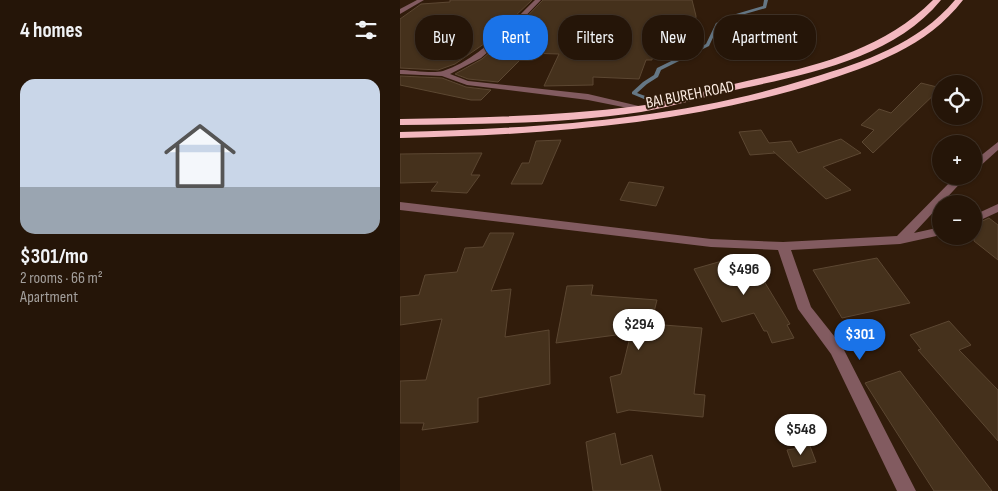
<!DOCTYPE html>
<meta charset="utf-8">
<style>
body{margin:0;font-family:"Sofia Sans Condensed",sans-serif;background:#2d1e12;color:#f1f3f6;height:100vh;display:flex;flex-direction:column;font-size:19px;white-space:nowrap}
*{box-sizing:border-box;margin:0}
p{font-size:16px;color:#a39f9c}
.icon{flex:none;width:28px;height:28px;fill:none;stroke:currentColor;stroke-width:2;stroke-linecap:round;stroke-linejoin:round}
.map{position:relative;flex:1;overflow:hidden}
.side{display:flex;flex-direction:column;background:#251508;width:400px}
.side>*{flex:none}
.top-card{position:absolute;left:15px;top:15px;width:475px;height:45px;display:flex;gap:10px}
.tools{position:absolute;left:532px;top:75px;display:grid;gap:10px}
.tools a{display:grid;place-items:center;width:50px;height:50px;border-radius:50%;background:#251508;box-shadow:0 1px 4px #0004,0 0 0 1px #423429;font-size:25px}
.price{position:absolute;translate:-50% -42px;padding:0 11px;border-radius:18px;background:#fff;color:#222;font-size:16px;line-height:32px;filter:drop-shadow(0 1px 2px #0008)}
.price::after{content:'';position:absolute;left:50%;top:30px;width:15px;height:11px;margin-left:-8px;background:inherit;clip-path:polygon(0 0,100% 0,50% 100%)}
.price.on{background:#1a73e8;color:#fff}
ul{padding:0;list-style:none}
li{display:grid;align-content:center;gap:10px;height:265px;padding:0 20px}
li span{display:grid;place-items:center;height:155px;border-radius:15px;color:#555}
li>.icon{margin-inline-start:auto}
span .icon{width:90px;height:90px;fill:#fffc;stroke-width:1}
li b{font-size:21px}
h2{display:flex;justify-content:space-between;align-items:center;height:60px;padding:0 20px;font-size:21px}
.pill{padding:0 18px;border-radius:20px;background:#251508;box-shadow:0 1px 4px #0004,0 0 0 1px #423429;font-size:18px;line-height:45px}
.pill.on{background:#1a73e8;color:#fff}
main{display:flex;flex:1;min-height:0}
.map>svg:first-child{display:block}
</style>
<main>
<section class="side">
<h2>4 homes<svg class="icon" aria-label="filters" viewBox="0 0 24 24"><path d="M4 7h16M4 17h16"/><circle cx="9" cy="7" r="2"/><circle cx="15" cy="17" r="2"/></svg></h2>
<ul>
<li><span style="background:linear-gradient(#c9d6e8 70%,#9aa5b1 0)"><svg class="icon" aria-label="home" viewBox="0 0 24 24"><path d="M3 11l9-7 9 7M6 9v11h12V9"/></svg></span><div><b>$301/mo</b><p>2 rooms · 66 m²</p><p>Apartment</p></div></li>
</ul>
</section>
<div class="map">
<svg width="598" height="491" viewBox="0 0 598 491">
<rect width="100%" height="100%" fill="#311c0b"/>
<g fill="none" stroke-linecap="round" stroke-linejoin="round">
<!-- stream -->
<path fill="#657785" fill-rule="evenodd" d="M364,0H368L366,8L338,16L319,25L309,46L261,70L258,77L247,84L237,93L248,97V99H244L232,94V92L243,82L254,75L257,68L306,44L316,23L336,14L363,6Z"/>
</g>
<!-- building -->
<g fill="#45311c" stroke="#5c4732">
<path d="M50,0H132L91,39L55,64L38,70L0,68V19L21,4L50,2Z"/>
<path d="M143,0H292L296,16L294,39H276L272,40V52L253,53L252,60H246L239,79L193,77V85L144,86L159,54L127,53L98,82L68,79L55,74L82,59L107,37Z"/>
<path d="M0,76L42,78L66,87L91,90L81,100H71L0,85Z"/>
<path d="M521,83L541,88L473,153L462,142L474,130L461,125L479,109L491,113Z"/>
<path d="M361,130L369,143L391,141L398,153L441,139L461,153L423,167L451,190L426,199L373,151L375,153L350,155L339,132Z"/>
<path d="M161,140L142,184H111L122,163H129L136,141Z"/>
<path d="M82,153L71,175H80L67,193L31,191L38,182L0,183V154Z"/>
<path d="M229,182L264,187L256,206L220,200Z"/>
<path d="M589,218L598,225V260L574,241V225Z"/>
<path d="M90,233H114L91,291L111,289L105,337L149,330L150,384L78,398V422L22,430L24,423H0V381L26,380L42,319L0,325V297L19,295L25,275L57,272L65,248L83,247Z"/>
<path d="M350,258L390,324L387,325L394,338L372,343L367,331H364L354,313L322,322L294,269L322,261L323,265Z"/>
<path d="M477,258L510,303L442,318L413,270Z"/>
<path d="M193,285L191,295L257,300L251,324L302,328L294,394L305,395L303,417L229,410L217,413L210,377L221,374L231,333L156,343L167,286Z"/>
<path d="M549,321L571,345L559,350L598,390V441L518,350L521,349L510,335Z"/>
<path d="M500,371L592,491H534L465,383Z"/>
<path d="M215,433L221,465L252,455L261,491H193L186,442Z"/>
<path d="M410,446L416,462L393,467L387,450Z"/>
</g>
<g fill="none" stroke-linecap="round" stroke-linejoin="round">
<!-- minor -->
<g fill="#825b60" fill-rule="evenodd">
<path d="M17,0H24L0,14V9Z"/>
<path d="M135,0H141L106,36L81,58L50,74L68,81L188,94L243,107V111L188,100L67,85L42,76L0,74V70C11,70 33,74 43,71C78,60 109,25 135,0Z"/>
<path d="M598,142V150L578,168L574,169V161Z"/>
<path d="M556,176H567L514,233L541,227V235L500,244L391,250L411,307L442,346L516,491H497L431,354L398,309L378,250L311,247L0,210V202L311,239L383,242L497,236Z"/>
<path d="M598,204V212L574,223V215Z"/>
</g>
<!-- highway -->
<g fill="#f3b8bf" fill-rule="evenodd">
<path d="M533,0H541C494,57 413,73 344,88C310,95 276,106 241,112C162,124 80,124 0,125V119C79,118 159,116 238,106C271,102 302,91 334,84C406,68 479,54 533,0Z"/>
<path d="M555,0H563C527,47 471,66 418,83C282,125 141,135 0,138V132C139,128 278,120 411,78C464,62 518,44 555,0Z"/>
</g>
</g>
<g text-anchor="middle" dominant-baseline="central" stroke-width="4" stroke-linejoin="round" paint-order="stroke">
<!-- far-street labels -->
<g font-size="16" fill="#feeee4" stroke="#311c0b">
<text transform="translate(290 95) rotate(-11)">BAI BUREH ROAD</text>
</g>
</g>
</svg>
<div class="tools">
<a><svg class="icon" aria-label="locate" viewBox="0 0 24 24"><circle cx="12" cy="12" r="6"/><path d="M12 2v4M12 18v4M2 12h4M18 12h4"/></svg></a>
<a>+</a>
<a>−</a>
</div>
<b class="price" style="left:344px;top:296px">$496</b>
<b class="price" style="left:239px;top:351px">$294</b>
<b class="price on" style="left:460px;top:361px">$301</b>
<b class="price" style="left:401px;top:456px">$548</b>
<div class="top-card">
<a class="pill">Buy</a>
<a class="pill on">Rent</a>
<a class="pill">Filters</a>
<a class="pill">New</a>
<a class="pill">Apartment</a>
</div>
</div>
</main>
